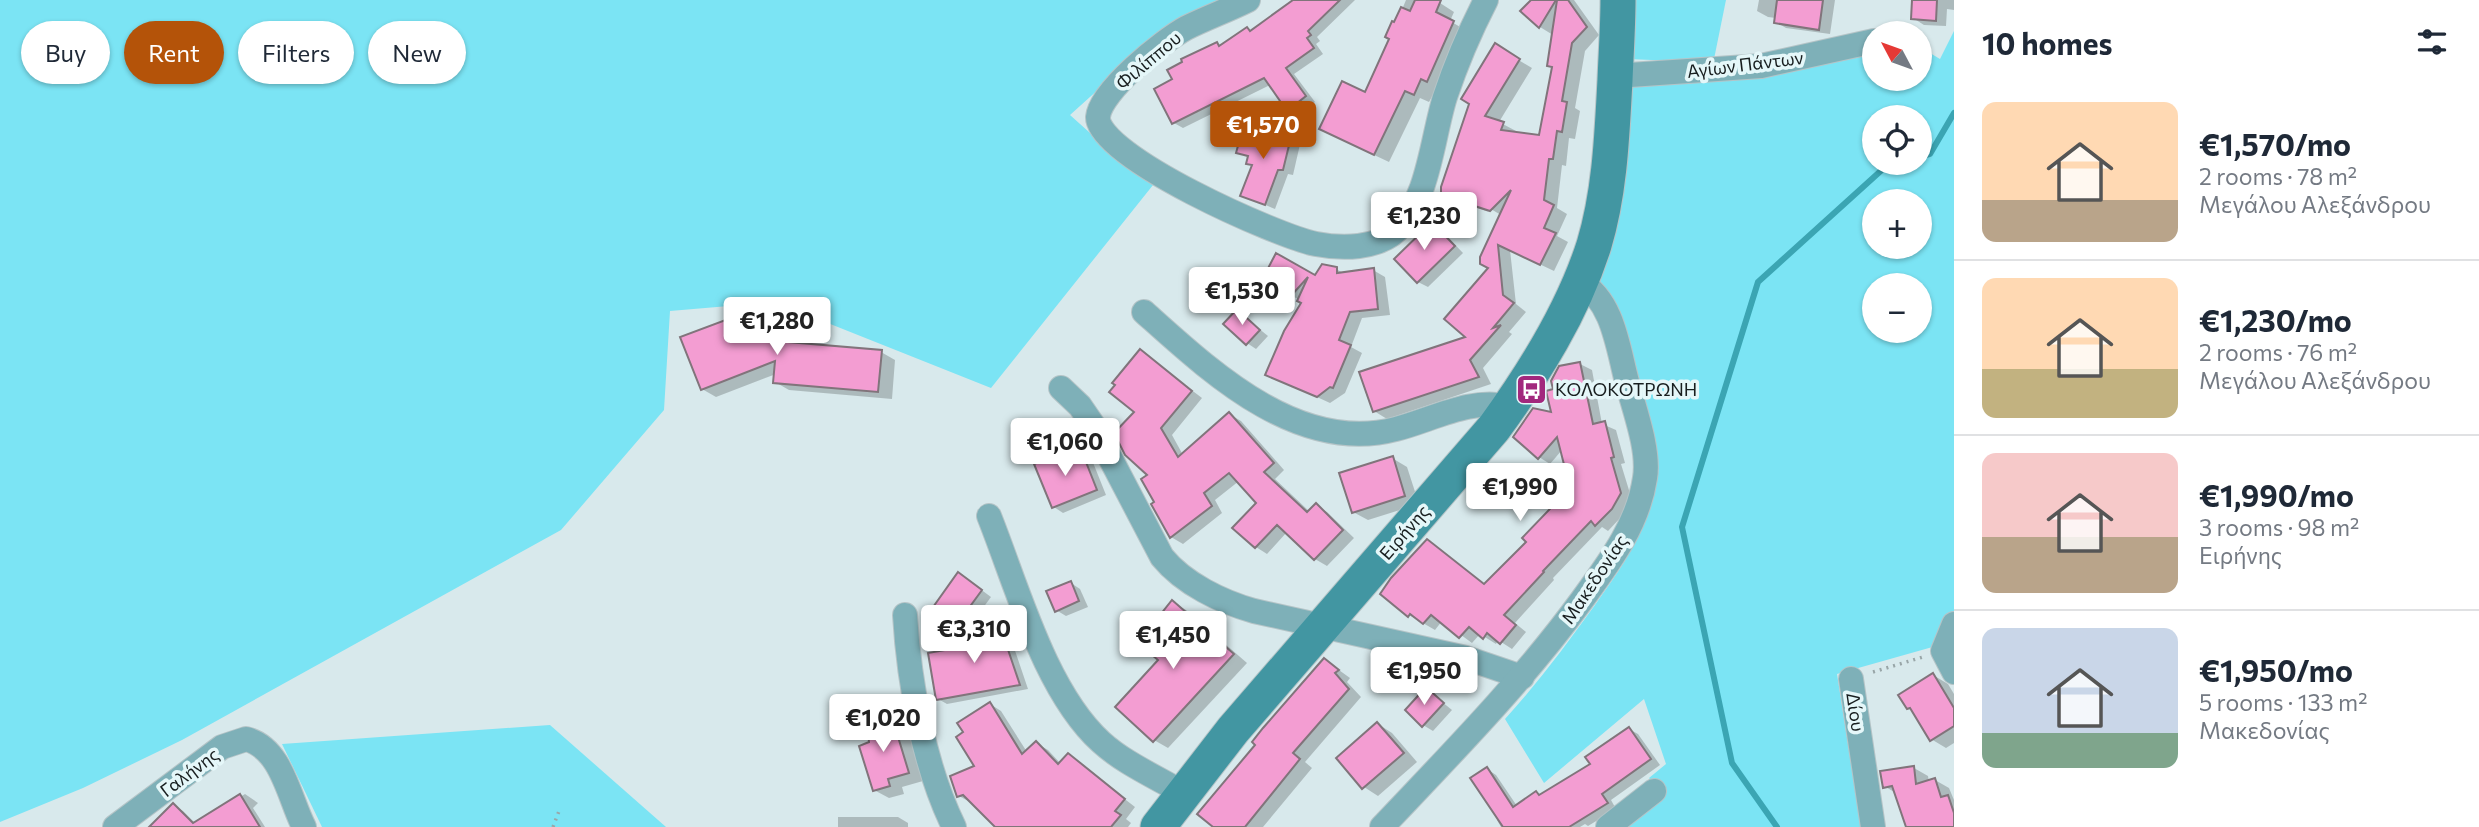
<!DOCTYPE html>
<meta charset="utf-8">
<style>
body{margin:0;font-family:Commissioner,sans-serif;background:#f6f6f7;color:#1f2937;height:100vh;display:flex;flex-direction:column;font-size:26px;white-space:nowrap}
*{box-sizing:border-box;margin:0}
p{font-size:23px;color:#747a83}
.icon{flex:none;width:38px;height:38px;fill:none;stroke:currentColor;stroke-width:2;stroke-linecap:round;stroke-linejoin:round}
.map{position:relative;flex:1;overflow:hidden}
.drawer{display:flex;flex-direction:column;background:#fff;width:525px}
.drawer>*{flex:none}
.hud{position:absolute;left:21px;top:21px;width:665px;height:63px;display:flex;gap:14px}
.needle{width:46px;rotate:311deg}
.controls{position:absolute;left:1862px;top:21px;display:grid;gap:14px}
.controls a{display:grid;place-items:center;width:70px;height:70px;border-radius:50%;background:#fff;box-shadow:0 2px 5px #0004;font-size:35px}
.price{position:absolute;translate:-50% -60px;padding:0 16px;border-radius:7px;background:#fff;color:#222;font-size:23px;line-height:46px;filter:drop-shadow(0 2px 4px #0008)}
.price::after{content:'';position:absolute;left:50%;top:42px;width:21px;height:16px;margin-left:-10px;background:inherit;clip-path:polygon(0 0,100% 0,50% 100%)}
.price.active{background:#b45309;color:#fff}
ul{padding:0;list-style:none}
li{display:flex;align-items:center;gap:21px;height:175px;padding:0 28px}
li+li{border-top:2px solid #e0e1e3}
li span{display:grid;place-items:center;flex:none;width:196px;height:140px;border-radius:14px;color:#555}
li>.icon{margin-inline-start:auto}
span .icon{width:84px;height:84px;fill:#fffc;stroke-width:1}
li b{font-size:30px}
h2{display:flex;justify-content:space-between;align-items:center;height:84px;padding:0 28px;font-size:30px}
.chip{padding:0 24px;border-radius:32px;background:#fff;box-shadow:0 2px 5px #0004;font-size:24px;line-height:63px}
.chip.active{background:#b45309;color:#fff}
main{display:flex;flex:1;min-height:0}
.map>svg:first-child{display:block}
</style>
<main>
<div class="map">
<svg width="1954" height="827" viewBox="0 0 1954 827">
<rect width="100%" height="100%" fill="#d8e9ec"/>
<!-- green -->
<g fill="#7be4f4" fill-rule="evenodd">
<path d="M0,0H1222L1111,78L1070,115L1099,141L1157,180L991,388L775,302L670,311L664,410L561,530L182,740L83,788L0,822Z"/>
<path d="M1630,0H1726L1714,59L1676,61L1628,59Z"/>
<path d="M1954,31V611L1936,646L1837,674L1861,827H1627L1664,795L1649,778L1666,764L1644,699L1544,783L1505,719C1538,683 1566,645 1595,605C1616,575 1639,544 1650,507L1602,286L1598,278L1626,83L1874,52V79H1920V47L1940,59ZM1874,117H1920V163H1874ZM1874,201H1920V247H1874ZM1874,285H1920V331H1874Z"/>
<path d="M550,725L666,827H322L282,744Z"/>
</g>
<!-- shadow -->
<g fill="#0003">
<path d="M1298,0H1355L1317,37L1320,41L1316,44L1323,54L1294,74L1315,102L1298,115L1288,109L1270,85L1183,128L1174,123V79L1217,44L1222,47L1247,29L1252,32Z"/>
<path d="M1406,0H1433L1440,3L1454,12L1450,21L1467,31L1429,102L1420,98L1389,162L1336,137L1366,95Z"/>
<path d="M1532,0H1574L1599,35L1585,51L1575,108L1580,111L1575,139L1569,138L1566,166L1562,165L1557,208L1567,214L1557,236L1568,242L1554,271L1510,250L1516,304L1526,312L1509,332L1512,334L1483,368L1491,384L1387,419L1374,411L1469,338L1490,268L1501,215L1484,205L1482,208L1489,212L1456,201L1443,194L1495,46L1532,68L1499,122L1516,131L1515,134L1541,137L1553,68L1549,65L1553,35L1540,27Z"/>
<path d="M1759,0H1835L1830,34L1786,28L1776,22V18L1768,17L1757,11Z"/>
<path d="M1914,0H1954V10L1947,9L1946,26L1924,25L1913,18Z"/>
<path d="M1291,135L1301,140L1293,175L1288,174L1275,209L1242,195L1253,166L1248,163L1249,158L1238,152Z"/>
<path d="M1432,225L1441,230L1463,253L1428,287L1418,282L1396,259Z"/>
<path d="M1277,256L1316,278L1336,269L1345,274L1373,270L1385,277L1390,315L1362,318L1351,347L1362,353L1345,393L1330,403L1267,374L1303,302L1266,281Z"/>
<path d="M763,307L777,316L788,344L881,352L895,360L892,399L789,390L775,382L776,374L716,397L702,389Z"/>
<path d="M1237,311L1268,336L1256,349L1247,343Z"/>
<path d="M1140,351L1202,398L1172,435L1183,455L1229,414L1241,421L1284,470L1275,479L1310,512L1316,506L1327,512L1354,538L1327,566L1315,559L1287,532L1267,554L1256,547L1258,504L1239,481L1215,500L1222,513L1183,544L1171,537L1157,503L1137,412Z"/>
<path d="M1580,364L1592,370L1602,424L1616,430L1625,463L1621,464L1632,500L1623,515L1608,531L1602,527L1553,578L1554,580L1515,623L1526,632L1512,649L1498,640L1496,644L1480,634L1472,643L1442,621L1435,630L1409,615L1438,548L1485,585L1529,542L1572,488L1562,450L1550,464L1539,457L1554,414L1555,390Z"/>
<path d="M1065,454L1072,458L1082,454L1092,460L1106,495L1063,513L1054,507Z"/>
<path d="M1392,458L1407,467L1419,504L1368,520L1353,512Z"/>
<path d="M968,580L991,597L966,631L933,609Z"/>
<path d="M1071,583L1080,589L1088,607L1066,616L1056,610Z"/>
<path d="M1172,602L1186,610L1247,663L1168,748L1154,740L1161,659Z"/>
<path d="M998,622L1007,627L1028,689L947,704L938,699L983,645Z"/>
<path d="M1325,660L1350,678L1347,682L1361,697L1305,762L1312,768L1263,827H1216Z"/>
<path d="M1933,675L1948,684L1954,694V743L1946,748L1931,739L1914,711L1909,708Z"/>
<path d="M1426,689L1452,710L1433,731L1423,725Z"/>
<path d="M990,704L1001,711L1027,752L1036,743L1048,750L1061,764L1068,755L1135,807L1126,819L1131,823L1128,827H997L970,802L959,796L977,767Z"/>
<path d="M892,719L907,728L923,781L902,787L904,794L889,798L874,790L871,743Z"/>
<path d="M1378,724L1392,733L1417,762L1378,796L1364,787Z"/>
<path d="M1629,729L1638,734L1660,765L1611,800L1616,809L1588,826L1585,824L1580,827H1501L1497,820L1499,819L1487,769L1496,775L1517,806L1536,793L1541,796L1593,765Z"/>
<path d="M1914,768L1928,776L1929,782L1935,780L1949,788L1954,800V827H1908L1896,793L1884,786Z"/>
<path d="M245,794L258,803L253,808L265,827H161L174,806L183,811L196,824Z"/>
<path d="M838,817H898L908,823V827H838Z"/>
</g>
<g fill="none" stroke-linecap="round" stroke-linejoin="round">
<!-- stream -->
<g stroke="#3ba5b3" stroke-width="6">
<path d="M1920,157L1930,154L1954,113"/>
<path d="M1777,827L1732,763L1682,527L1758,282L1884,168L1902,163"/>
</g>
</g>
<!-- building -->
<g fill="#f39dd2" stroke="#81747b" stroke-width="2">
<path d="M1293,0H1340L1308,31L1311,35L1307,38L1314,48L1286,68L1306,96L1287,111L1264,78L1172,124L1154,89L1172,79L1167,70L1182,62L1181,59L1217,42L1219,46L1247,27L1250,31Z"/>
<path d="M1415,0H1441L1436,12L1454,21L1427,82L1421,79L1414,95L1405,91L1374,155L1319,129L1342,81L1365,92L1389,39L1385,37L1392,21L1394,22L1401,7L1410,11Z"/>
<path d="M1531,0H1556L1539,28L1520,11Z"/>
<path d="M1557,0H1568L1587,27L1572,43L1562,101L1567,102L1562,132L1557,131L1553,159H1549L1544,200L1554,205L1544,228L1556,233L1540,265L1498,245L1503,295L1514,303L1493,328L1501,325L1470,360L1479,377L1373,412L1359,372L1465,337L1444,319L1488,268L1480,264V257L1511,190L1490,211L1441,195V187L1469,104L1461,99L1495,43L1520,59L1485,116L1504,122L1501,130L1539,135L1552,67L1547,66Z"/>
<path d="M1777,0H1823L1819,30L1774,23Z"/>
<path d="M1912,0H1937L1936,21L1911,19Z"/>
<path d="M1261,128L1292,133L1283,170H1278L1265,205L1240,196L1252,165L1246,164L1248,156L1236,153L1241,135L1258,132Z"/>
<path d="M1432,222L1455,246L1417,283L1394,259Z"/>
<path d="M1276,253L1315,275L1322,264L1337,267V273L1374,268L1378,309L1350,312L1339,340L1351,345L1333,388L1330,387L1317,397L1265,375L1284,331L1301,303L1297,301L1308,277L1290,297L1264,282V276Z"/>
<path d="M763,306L776,341L882,350L878,392L773,383L775,361L701,390L680,337Z"/>
<path d="M1237,309L1260,330L1246,345L1223,324Z"/>
<path d="M1140,349L1192,391L1161,428L1178,457L1229,412L1274,463L1264,472L1307,512L1316,503L1343,530L1314,560L1277,525L1255,548L1232,528L1256,503L1229,473L1204,493L1212,506L1170,538L1151,504L1154,502L1141,479L1147,475L1125,455L1114,433L1134,412L1109,392L1115,385L1112,383Z"/>
<path d="M1580,362L1593,424L1605,421L1614,457L1611,458L1621,493L1612,509L1595,526L1591,521L1543,571L1544,572L1504,615L1516,625L1500,644L1487,633L1483,639L1469,627L1459,638L1431,615L1423,624L1410,614L1408,617L1380,594L1391,578L1427,539L1484,584L1526,542L1522,538L1570,488L1557,437L1538,459L1513,437L1533,408L1551,412L1546,391L1553,389L1551,381L1559,366Z"/>
<path d="M1065,452L1064,460L1082,452L1097,490L1052,508L1034,464Z"/>
<path d="M1393,456L1405,496L1352,513L1339,473Z"/>
<path d="M958,572L982,590L955,627L931,610Z"/>
<path d="M1071,581L1079,601L1055,612L1046,591Z"/>
<path d="M1172,600L1234,654L1153,742L1115,707L1158,660L1138,643Z"/>
<path d="M998,620L1020,685L936,700L928,653L979,644L963,633Z"/>
<path d="M1324,658L1339,670L1335,673L1349,689L1293,753L1300,759L1245,827H1213L1197,814L1255,745L1252,742L1263,728Z"/>
<path d="M1933,673L1954,708V726L1930,741L1910,708L1907,709L1898,695Z"/>
<path d="M1426,687L1444,703L1422,727L1405,710Z"/>
<path d="M990,702L1022,754L1036,741L1058,764L1068,753L1125,799L1115,811L1121,815L1111,827H995L963,795L957,797L950,776L974,766L956,737L963,732L957,723Z"/>
<path d="M892,717L909,773L888,779L890,786L873,791L859,746L869,742L867,725Z"/>
<path d="M1377,722L1404,753L1362,789L1336,758Z"/>
<path d="M1629,727L1651,759L1602,794L1608,803L1569,827H1503L1470,778L1487,767L1513,807L1536,791L1539,795L1590,764L1585,757Z"/>
<path d="M1914,766L1916,784L1935,778L1941,797L1948,795L1954,813V827H1906L1892,786L1883,788L1880,771Z"/>
<path d="M240,794L260,827H149L173,803L193,823Z"/>
</g>
<g fill="none" stroke-linecap="round" stroke-linejoin="round">
<defs>
<g id="street">
<path d="M1248,0C1228,10 1206,18 1186,28C1164,40 1100,91 1098,117C1096,156 1279,237 1316,244C1342,249 1377,249 1397,230C1429,198 1432,139 1445,97C1456,64 1470,31 1486,0"/>
<path d="M1615,76L1761,66L1874,41"/>
<path d="M1144,312C1210,371 1298,455 1396,429C1432,420 1471,397 1510,407"/>
<path d="M1061,388L1080,406L1093,425L1162,557C1184,584 1222,602 1254,611L1466,658L1522,677"/>
<path d="M989,516C1017,586 1045,691 1101,742C1124,763 1156,777 1183,793"/>
<path d="M905,615C909,683 924,766 954,827"/>
<path d="M1954,624L1943,651L1954,672"/>
<path d="M1851,679L1873,827"/>
<path d="M115,827L222,747L246,739C282,748 289,798 304,827"/>
<path d="M1382,827C1452,753 1522,682 1582,600C1609,563 1638,525 1645,478C1650,448 1632,404 1625,374C1617,341 1611,300 1580,282"/>
<path d="M1608,827L1654,791"/>
</g>
<path id="secondary" d="M1158,827L1233,730L1494,428C1535,372 1573,311 1594,245C1610,192 1612,135 1615,80C1616,54 1618,27 1618,0"/>
</defs>
<!-- street casing -->
<use href="#street" stroke="#b5c4c7" stroke-width="26"/>
<!-- secondary casing -->
<use href="#secondary" stroke="#b5c4c7" stroke-width="37"/>
<!-- path -->
<g stroke="#99a6a8" stroke-width="3.5" stroke-dasharray="2 5" stroke-linecap="butt">
<path d="M1873,672L1923,657"/>
<path d="M553,827L559,811"/>
</g>
<!-- street -->
<use href="#street" stroke="#7eb0b8" stroke-width="24"/>
<!-- secondary -->
<use href="#secondary" stroke="#4296a2" stroke-width="35"/>
</g>
<!-- icons -->
<defs>
<symbol id="bus-square" viewBox="-11 -11 22 22"><rect x="-9" y="-9" width="18" height="18" rx="4" fill="#a2287d" stroke="#e5f7f9"/><path d="M-5-6H5V4H4V6H2V4H-2V6H-4V4H-5ZM-3.5-4V0h7V-4ZM-3.5 1.2v1.5H-2V1.2ZM2 1.2v1.5H3.5V1.2Z" fill="#fff"/></symbol>
</defs>
<g fill-rule="evenodd">
<use href="#bus-square" x="1514" y="372" width="35" height="35"/>
</g>
<g text-anchor="middle" dominant-baseline="central" stroke-width="7" stroke-linejoin="round" paint-order="stroke">
<!-- street labels -->
<g font-size="18" fill="#181e1f" stroke="#e5f7f9">
<text transform="translate(1148 60) rotate(-40)">Φιλίππου</text>
<text transform="translate(1745 64) rotate(-7)">Αγίων Πάντων</text>
<text transform="translate(1404 532) rotate(-49)">Ειρήνης</text>
<text transform="translate(1594 579) rotate(-56)">Μακεδονίας</text>
<text transform="translate(1856 712) rotate(82)">Δίου</text>
<text transform="translate(189 772) rotate(-37)">Γαλήνης</text>
</g>
<!-- poi labels -->
<g font-size="18" fill="#181e1f" stroke="#e5f7f9" text-anchor="start">
<text x="1555" y="389">ΚΟΛΟΚΟΤΡΩΝΗ</text>
</g>
</g>
</svg>
<div class="controls">
<a><svg class="needle" viewBox="-14 -14 28 28"><path d="M0-13l5 13h-10z" fill="#e53935"/><path d="M0 13l5-13h-10z" fill="#747a83"/></svg></a>
<a><svg class="icon" aria-label="locate" viewBox="0 0 24 24"><circle cx="12" cy="12" r="6"/><path d="M12 2v4M12 18v4M2 12h4M18 12h4"/></svg></a>
<a>+</a>
<a>−</a>
</div>
<b class="price active" style="left:1263px;top:161px">€1,570</b>
<b class="price" style="left:1424px;top:252px">€1,230</b>
<b class="price" style="left:1242px;top:327px">€1,530</b>
<b class="price" style="left:777px;top:357px">€1,280</b>
<b class="price" style="left:1065px;top:478px">€1,060</b>
<b class="price" style="left:1520px;top:523px">€1,990</b>
<b class="price" style="left:974px;top:665px">€3,310</b>
<b class="price" style="left:1173px;top:671px">€1,450</b>
<b class="price" style="left:1424px;top:707px">€1,950</b>
<b class="price" style="left:883px;top:754px">€1,020</b>
<div class="hud">
<a class="chip">Buy</a>
<a class="chip active">Rent</a>
<a class="chip">Filters</a>
<a class="chip">New</a>
</div>
</div>
<section class="drawer">
<h2>10 homes<svg class="icon" aria-label="filters" viewBox="0 0 24 24"><path d="M4 7h16M4 17h16"/><circle cx="9" cy="7" r="2"/><circle cx="15" cy="17" r="2"/></svg></h2>
<ul>
<li><span style="background:linear-gradient(#ffd9b3 70%,#b9a48a 0)"><svg class="icon" aria-label="home" viewBox="0 0 24 24"><path d="M3 11l9-7 9 7M6 9v11h12V9"/></svg></span><div><b>€1,570/mo</b><p>2 rooms · 78 m²</p><p>Μεγάλου Αλεξάνδρου</p></div></li>
<li><span style="background:linear-gradient(#ffd9b3 65%,#c2b280 0)"><svg class="icon" aria-label="home" viewBox="0 0 24 24"><path d="M3 11l9-7 9 7M6 9v11h12V9"/></svg></span><div><b>€1,230/mo</b><p>2 rooms · 76 m²</p><p>Μεγάλου Αλεξάνδρου</p></div></li>
<li><span style="background:linear-gradient(#f6c9c9 60%,#b9a48a 0)"><svg class="icon" aria-label="home" viewBox="0 0 24 24"><path d="M3 11l9-7 9 7M6 9v11h12V9"/></svg></span><div><b>€1,990/mo</b><p>3 rooms · 98 m²</p><p>Ειρήνης</p></div></li>
<li><span style="background:linear-gradient(#c9d6e8 75%,#7fa58c 0)"><svg class="icon" aria-label="home" viewBox="0 0 24 24"><path d="M3 11l9-7 9 7M6 9v11h12V9"/></svg></span><div><b>€1,950/mo</b><p>5 rooms · 133 m²</p><p>Μακεδονίας</p></div></li>
</ul>
</section>
</main>
